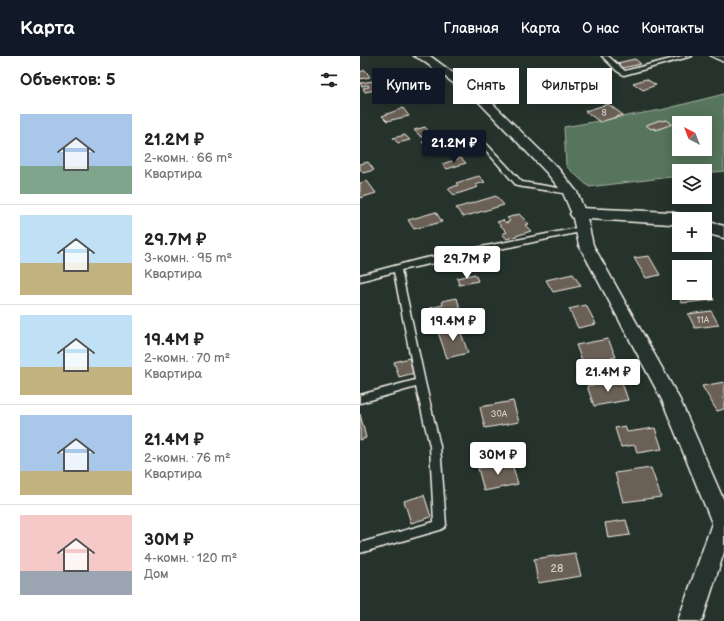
<!DOCTYPE html>
<html lang="ru">
<meta charset="utf-8">
<style>
body{margin:0;font-family:"Balsamiq Sans",sans-serif;background:#f6f6f6;color:#222;height:100vh;display:flex;flex-direction:column;font-size:15px;white-space:nowrap}
*{box-sizing:border-box;margin:0}
p{font-size:13px;color:#767676}
.icon{flex:none;width:22px;height:22px;fill:none;stroke:currentColor;stroke-width:2;stroke-linecap:round;stroke-linejoin:round}
.map{position:relative;flex:1;overflow:hidden}
.drawer{display:flex;flex-direction:column;background:#fff;width:360px}
.drawer>*{flex:none}
.hud{position:absolute;left:12px;top:12px;width:292px;height:36px;display:flex;gap:8px}
.needle{width:26px;rotate:318deg}
.buttons{position:absolute;left:312px;top:60px;display:grid;gap:8px}
.buttons a{display:grid;place-items:center;width:40px;height:40px;border-radius:0px;background:#fff;box-shadow:0 2px 10px #0003;font-size:20px}
.price{position:absolute;translate:-50% -34px;padding:0 9px;border-radius:4px;background:#fff;color:#222;font-size:13px;line-height:26px;filter:drop-shadow(0 1px 2px #0008)}
.price::after{content:'';position:absolute;left:50%;top:24px;width:12px;height:9px;margin-left:-6px;background:inherit;clip-path:polygon(0 0,100% 0,50% 100%)}
.price.on{background:#111827;color:#fff}
ul{padding:0;list-style:none}
li{display:flex;align-items:center;gap:12px;height:100px;padding:0 20px}
li+li{border-top:1px solid #e0e0e0}
li span{display:grid;place-items:center;flex:none;width:112px;height:80px;border-radius:0px;color:#555}
li>.icon{margin-inline-start:auto}
span .icon{width:48px;height:48px;fill:#fffc;stroke-width:1}
li b{font-size:17px}
h2{display:flex;justify-content:space-between;align-items:center;height:48px;padding:0 20px;font-size:17px}
.tag{padding:0 14px;border-radius:0px;background:#fff;box-shadow:0 2px 10px #0003;font-size:14px;line-height:36px}
.tag.on{background:#111827;color:#fff}
header{display:flex;align-items:center;gap:24px;box-sizing:border-box;height:56px;padding:0 20px;background:#111827;color:#fff}
header strong{font-size:19px}
nav{display:flex;gap:22px;margin-inline-start:auto;font-size:14px}
main{display:flex;flex:1;min-height:0}
.map>svg:first-child{display:block}
</style>
<header>
<strong>Карта</strong>
<nav><a>Главная</a><a>Карта</a><a>О нас</a><a>Контакты</a></nav>
</header>
<main>
<section class="drawer">
<h2>Объектов: 5<svg class="icon" aria-label="filters" viewBox="0 0 24 24"><path d="M4 7h16M4 17h16"/><circle cx="9" cy="7" r="2"/><circle cx="15" cy="17" r="2"/></svg></h2>
<ul>
<li><span style="background:linear-gradient(#a9c7e8 65%,#7fa58c 0)"><svg class="icon" aria-label="home" viewBox="0 0 24 24"><path d="M3 11l9-7 9 7M6 9v11h12V9"/></svg></span><div><b>21.2M ₽</b><p>2-комн. · 66 m²</p><p>Квартира</p></div></li>
<li><span style="background:linear-gradient(#bfe0f5 60%,#c2b280 0)"><svg class="icon" aria-label="home" viewBox="0 0 24 24"><path d="M3 11l9-7 9 7M6 9v11h12V9"/></svg></span><div><b>29.7M ₽</b><p>3-комн. · 95 m²</p><p>Квартира</p></div></li>
<li><span style="background:linear-gradient(#bfe0f5 65%,#c2b280 0)"><svg class="icon" aria-label="home" viewBox="0 0 24 24"><path d="M3 11l9-7 9 7M6 9v11h12V9"/></svg></span><div><b>19.4M ₽</b><p>2-комн. · 70 m²</p><p>Квартира</p></div></li>
<li><span style="background:linear-gradient(#a9c7e8 70%,#c2b280 0)"><svg class="icon" aria-label="home" viewBox="0 0 24 24"><path d="M3 11l9-7 9 7M6 9v11h12V9"/></svg></span><div><b>21.4M ₽</b><p>2-комн. · 76 m²</p><p>Квартира</p></div></li>
<li><span style="background:linear-gradient(#f6c9c9 70%,#9aa5b1 0)"><svg class="icon" aria-label="home" viewBox="0 0 24 24"><path d="M3 11l9-7 9 7M6 9v11h12V9"/></svg></span><div><b>30M ₽</b><p>4-комн. · 120 m²</p><p>Дом</p></div></li>
</ul>
</section>
<div class="map">
<svg width="364" height="565" viewBox="0 0 364 565">
<rect width="100%" height="100%" fill="#26332d"/>
<filter id="ink" filterUnits="userSpaceOnUse"><feTurbulence type="fractalNoise" baseFrequency=".025" numOctaves="2"/><feDisplacementMap in="SourceGraphic" scale="8" xChannelSelector="R" yChannelSelector="G"/><feConvolveMatrix kernelMatrix="1 2 1 2 8 2 1 2 1" color-interpolation-filters="sRGB"/></filter>
<g filter="url(#ink)">
<!-- green -->
<path fill="#57745c" stroke="#a6b2a2" fill-rule="evenodd" d="M364,38V115L345,117V115H319V120L229,131L206,110L204,71L301,54ZM319,67H345V93H319Z"/>
<!-- building -->
<g fill="#6b6056" stroke="#f4f1e8">
<path d="M275,3L281,8L263,12L257,7Z"/>
<path d="M5,14L10,21L0,23V16Z"/>
<path d="M286,23L296,29L283,34L273,27Z"/>
<path d="M180,24L192,34L179,37L167,27Z"/>
<path d="M13,25L14,27L23,26L25,30L15,31L16,34L5,36L3,32L9,31L8,29L2,30L0,27Z"/>
<path d="M248,48L263,59L240,66L225,55Z"/>
<path d="M43,52L49,60L27,65L22,60Z"/>
<path d="M300,64L302,65L307,64L312,68L296,74L294,72L291,73L286,69Z"/>
<path d="M65,71L71,78L61,81L54,74Z"/>
<path d="M45,79L50,84L38,87L33,82Z"/>
<path d="M74,83L76,85L82,83L89,91L77,94L72,88L66,90L62,86Z"/>
<path d="M101,102L106,107L87,113L82,108Z"/>
<path d="M8,106L14,114L3,117L0,113V108Z"/>
<path d="M119,120L125,126L115,129L118,131L94,139L88,133L98,129L96,127Z"/>
<path d="M7,125L16,137L0,142V127Z"/>
<path d="M136,140L144,149L103,161L96,152Z"/>
<path d="M76,156L82,166L54,173L48,164Z"/>
<path d="M159,158L169,168L165,169L171,175L147,183L142,178L147,176L137,166L143,164L146,167L150,165L147,162Z"/>
<path d="M289,200L300,219L286,222L274,202Z"/>
<path d="M115,218L118,225L99,229L97,222Z"/>
<path d="M213,218L221,230L193,236L186,224Z"/>
<path d="M345,232H348L354,244L322,247L317,236L345,237Z"/>
<path d="M97,242L100,253L87,255L88,260L73,263L70,252L83,249L82,245Z"/>
<path d="M226,249L236,268L218,272L209,253Z"/>
<path d="M351,255L359,269L335,272L328,258Z"/>
<path d="M99,271L108,297L87,302L78,276Z"/>
<path d="M248,283L256,301L223,307L216,289Z"/>
<path d="M49,302L54,317L39,321L34,306Z"/>
<path d="M261,324L268,344L234,350L227,330Z"/>
<path d="M364,326V353L357,355L342,330Z"/>
<path d="M153,345L159,366L125,372L120,351Z"/>
<path d="M0,358L6,382L0,384Z"/>
<path d="M265,370L267,376L295,372L302,393L277,397L275,389L261,391L255,372Z"/>
<path d="M151,405L158,428L124,435L118,412Z"/>
<path d="M291,412L301,441L263,446L255,417Z"/>
<path d="M64,439L71,461L51,467L44,445Z"/>
<path d="M266,464L270,479L248,482L245,467Z"/>
<path d="M215,497L221,520L178,527L174,503Z"/>
</g>
<g fill="none" stroke-linecap="round" stroke-linejoin="round">
<defs>
<g id="lane">
<path d="M242,0H248L265,15L322,0H332L264,19L257,15Z"/>
<path d="M118,80L120,81L162,126L210,134L214,136L210,138L157,130L116,83L115,82Z"/>
<path d="M222,171H225L226,173L225,175L41,214L65,326L80,390L86,469L84,472L80,474L0,497V487L74,466L70,390L56,331L0,347V339L55,324L34,216L0,225V219L61,203Z"/>
</g>
<g id="street">
<path d="M54,0H70L126,41L197,111L217,136L226,158L233,189L320,344L364,445V496L342,565H318L352,467L302,344L219,189L212,158L203,137L187,117L118,45L62,4Z"/>
<path d="M351,0H364V6Z"/>
</g>
<g id="secondary">
<path d="M219,152L311,156L326,160L328,163H319V170L311,168L213,162L210,158L213,154Z"/>
<path d="M345,165L364,170V182L345,177Z"/>
</g>
</defs>
<!-- lane casing -->
<use href="#lane" stroke="#f4f1e8" stroke-width="3"/>
<!-- street casing -->
<use href="#street" stroke="#f4f1e8" stroke-width="3"/>
<!-- secondary casing -->
<use href="#secondary" stroke="#f4f1e8" stroke-width="3"/>
<!-- lane -->
<use href="#lane" fill="#26332d" fill-rule="evenodd"/>
<!-- street -->
<use href="#street" fill="#26332d" fill-rule="evenodd"/>
<!-- secondary -->
<use href="#secondary" fill="#26332d" fill-rule="evenodd"/>
</g>
</g>
<g text-anchor="middle" dominant-baseline="central" stroke-width="3" stroke-linejoin="round" paint-order="stroke">
<!-- number labels -->
<g font-size="9" fill="#d2cdc4">
<text x="244" y="57">8</text>
<text x="343" y="264">11А</text>
<text x="139" y="358">30А</text>
</g>
<!-- near-number labels -->
<g font-size="11" fill="#d2cdc4">
<text x="197" y="512">28</text>
</g>
</g>
</svg>
<div class="buttons">
<a><svg class="needle" viewBox="-14 -14 28 28"><path d="M0-13l5 13h-10z" fill="#e53935"/><path d="M0 13l5-13h-10z" fill="#767676"/></svg></a>
<a><svg class="icon" aria-label="layers" viewBox="0 0 24 24"><path d="M12 4l9 5-9 5-9-5zM3 14l9 5 9-5"/></svg></a>
<a>+</a>
<a>−</a>
</div>
<b class="price on" style="left:94px;top:108px">21.2M ₽</b>
<b class="price" style="left:107px;top:224px">29.7M ₽</b>
<b class="price" style="left:93px;top:286px">19.4M ₽</b>
<b class="price" style="left:248px;top:337px">21.4M ₽</b>
<b class="price" style="left:138px;top:420px">30M ₽</b>
<div class="hud">
<a class="tag on">Купить</a>
<a class="tag">Снять</a>
<a class="tag">Фильтры</a>
</div>
</div>
</main>
